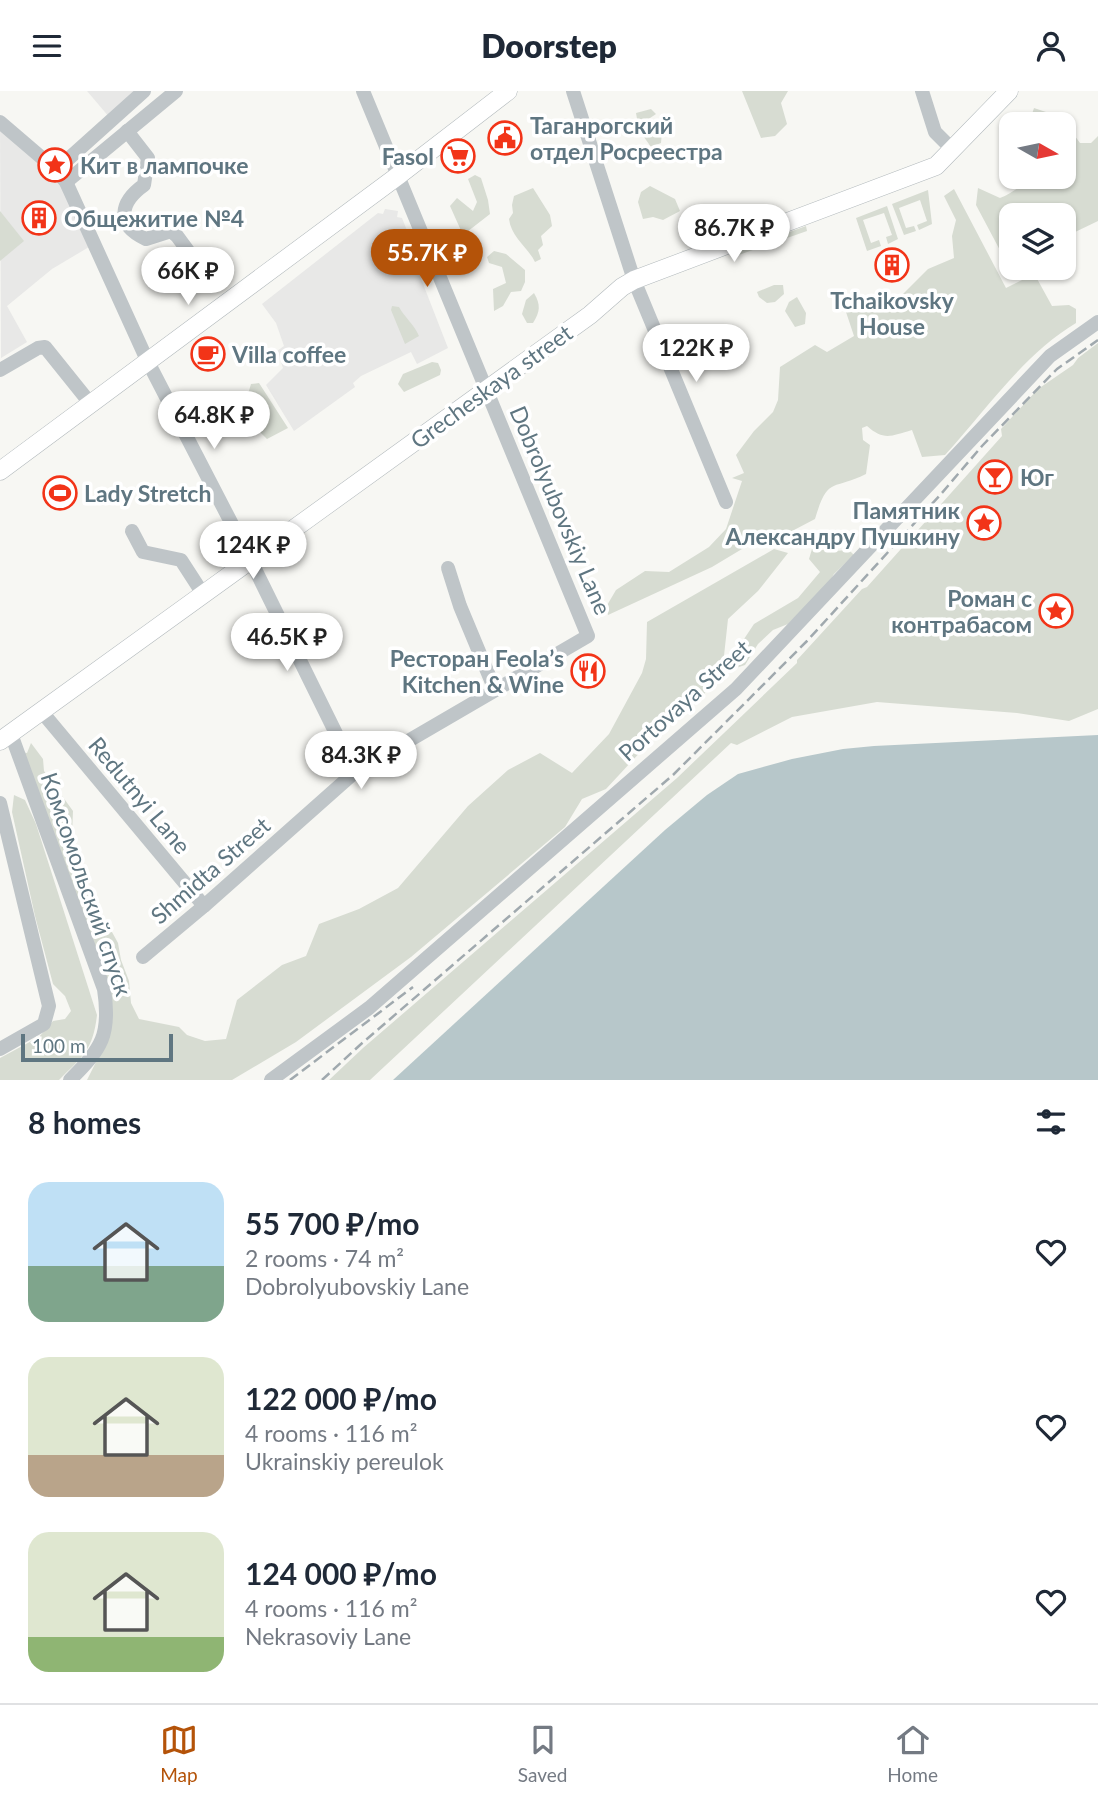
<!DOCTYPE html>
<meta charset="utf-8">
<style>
body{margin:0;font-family:Lato,sans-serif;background:#f2f2f3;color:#1f2937;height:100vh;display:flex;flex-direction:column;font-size:26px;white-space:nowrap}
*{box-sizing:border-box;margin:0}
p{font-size:23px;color:#747a83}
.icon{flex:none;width:38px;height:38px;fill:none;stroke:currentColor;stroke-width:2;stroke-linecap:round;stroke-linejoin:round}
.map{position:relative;height:989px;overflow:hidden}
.panel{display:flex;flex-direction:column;background:#fff;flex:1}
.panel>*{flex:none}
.needle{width:46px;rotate:99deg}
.buttons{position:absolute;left:999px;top:21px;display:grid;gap:14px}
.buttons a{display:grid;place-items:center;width:77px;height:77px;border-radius:14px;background:#fff;box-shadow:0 2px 5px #0004;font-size:35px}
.scale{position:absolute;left:21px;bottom:18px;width:152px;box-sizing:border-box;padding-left:7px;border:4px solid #5f7681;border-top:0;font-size:19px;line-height:24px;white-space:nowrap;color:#5f7681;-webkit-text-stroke:5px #fff;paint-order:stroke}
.price{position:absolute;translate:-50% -60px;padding:0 16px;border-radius:24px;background:#fff;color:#222;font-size:23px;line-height:46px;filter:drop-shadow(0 2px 4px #0008)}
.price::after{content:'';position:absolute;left:50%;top:42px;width:21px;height:16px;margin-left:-10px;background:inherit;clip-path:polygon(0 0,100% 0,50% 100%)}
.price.on{background:#b45309;color:#fff}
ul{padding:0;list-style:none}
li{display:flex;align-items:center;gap:21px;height:175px;padding:0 28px}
li span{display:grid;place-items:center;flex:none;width:196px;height:140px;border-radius:21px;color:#555}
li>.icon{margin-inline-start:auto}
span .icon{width:84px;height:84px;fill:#fffc;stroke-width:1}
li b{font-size:30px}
h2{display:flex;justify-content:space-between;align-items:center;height:84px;padding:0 28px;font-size:30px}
header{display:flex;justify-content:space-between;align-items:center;height:91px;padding:0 28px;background:#fff;font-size:32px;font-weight:800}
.dock{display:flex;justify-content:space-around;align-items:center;height:98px;border-top:2px solid #e0e1e3;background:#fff;font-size:19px;color:#747a83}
.dock a{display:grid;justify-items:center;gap:4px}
.dock .on{color:#b45309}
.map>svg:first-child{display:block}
</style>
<header><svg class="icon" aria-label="menu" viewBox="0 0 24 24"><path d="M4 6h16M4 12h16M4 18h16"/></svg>Doorstep<svg class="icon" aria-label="person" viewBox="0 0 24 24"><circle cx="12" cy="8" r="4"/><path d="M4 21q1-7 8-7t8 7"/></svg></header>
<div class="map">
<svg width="1098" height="989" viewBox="0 0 1098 989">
<rect width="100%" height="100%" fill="#f7f7f3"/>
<!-- built -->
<g fill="#e8e8e7">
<path d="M87,0H139L110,27Z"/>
<path d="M0,32L56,79L94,153L52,178L7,215L27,251L1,267Z"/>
<path d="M385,118L398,120L397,126L402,127L422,177L418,180L448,257L417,273L411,261L361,285L353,292L355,296L294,340L266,294L283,277L277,260L284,255L276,232L262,213L378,122L383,123Z"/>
</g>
<!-- green -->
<g fill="#d7dcd2">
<path d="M742,0H788L781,12L787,33L775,45L761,47Z"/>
<path d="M1034,17L1061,26L1080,52H1091L1098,45V130L1071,143L1064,149V124H1012V177H1048L1035,184L1052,215L1069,214L1076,218V232C1024,263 986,319 945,364L922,366L912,339C891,345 884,350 867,335L862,337L863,349L870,354L866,383C831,400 828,385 815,428L794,439L793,449L752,452L712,476L608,524L606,516L616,499L645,480L669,481L709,456L726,438L742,390L732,387L744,382L736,364L754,340L773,321L778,309L780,276L815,254L827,261L854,245L846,221L852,219L850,215L855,213L860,220L902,204L928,178L954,167L952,145L956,129L944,105L954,98L1006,197L1024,188L1011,180L976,114L978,97L1000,107C1011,103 1019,95 1030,90C1041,85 1052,86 1064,86V33H1035L1030,29Z"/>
<path d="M651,18L656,23L647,29L652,40H662L661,52L651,56L639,39L636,22Z"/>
<path d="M475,84L481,87L488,109L490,123L463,144L450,115L457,107L473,120L477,111L468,88Z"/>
<path d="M650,95L675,108L680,120L663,129L653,126L643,128L638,111L641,101Z"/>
<path d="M533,97L550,124L552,135L541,145L543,154L538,159L541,168L535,171C527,155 511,146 509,128L513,122L512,114L514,105Z"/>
<path d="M928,99L932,133L919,139L917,134L927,130L920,109L899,117L906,137L914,135L916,140L904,144L892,113Z"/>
<path d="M887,115L898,148L888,153L886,146L892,144L884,122L863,129L871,152L879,149L881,155L867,160L856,127Z"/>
<path d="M0,120L24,150L0,170Z"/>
<path d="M806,135L807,140L733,166L732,162Z"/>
<path d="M494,160L506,163L525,179V191L521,200L511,201L503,215L494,220L493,198L506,192L502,176L489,172L487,166Z"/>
<path d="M774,194H783L784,203L775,211L767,212L759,206L757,201Z"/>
<path d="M534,202C541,214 540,221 533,232H527L522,223L526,209Z"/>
<path d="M797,206L806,222L805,233L795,236L785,220L789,211Z"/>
<path d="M392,215L399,216C405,227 414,233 419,245L405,253L391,219Z"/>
<path d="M1098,252V618L1069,630L1017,622L877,611L792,626L737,654L731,652L370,989H329L363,957L677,687L797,572V569L862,498L867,496L1002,345L1001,338L1038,298L1073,274L1078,267Z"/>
<path d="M432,271L438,272L441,279L440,284L404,301L398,293L403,283Z"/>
<path d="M259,292L288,337L267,348L258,339L254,324L259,314L248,303L251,293Z"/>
<path d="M774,458L788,462L758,500L728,528L723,574L699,611L671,628L606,698L582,708L565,736L411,866L296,951L232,989H87L106,951L107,921L16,660L27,662L31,652L43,668L44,680L73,720L72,744L89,799L118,852L121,869L129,890L131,912L139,928L179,936L187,944L205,950L226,948L237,909L282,874L306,865L319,833L359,818L398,797L468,715L508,679L540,662L572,682L609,643L642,582L646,568L647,531Z"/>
<path d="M812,458L833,460L849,459L854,464L834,483L825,498L788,533L773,539L758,553L745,574L736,577L730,569L754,533L798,507L820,481L809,468Z"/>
<path d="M14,704L25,709L36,733L97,924C93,959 83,965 59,989H0V967L39,946L53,930L65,928L71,920L65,905L53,893L35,825L12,721Z"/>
</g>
<!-- water -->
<path fill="#b7c7ca" d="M1098,644V989H393L665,739L707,704L738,683L792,668L843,658L874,655Z"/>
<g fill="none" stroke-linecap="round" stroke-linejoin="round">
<defs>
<g id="major">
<path d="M0,380L399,84L508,0"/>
<path d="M0,650L590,224L622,196L634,189L936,75L1009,0"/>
</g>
</defs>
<!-- major casing -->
<use href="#major" stroke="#b2b9bc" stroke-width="19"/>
<!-- minor -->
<g stroke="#bfc5c8" stroke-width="14">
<path d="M573,0L634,189L726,411"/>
<path d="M922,0L935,41L953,59"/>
<path d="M0,31L56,79L66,91L147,269L250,468L355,681"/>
<path d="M127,40L148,67L144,94C120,111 115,134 146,148L171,140L177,145L191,164"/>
<path d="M56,79L144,0"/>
<path d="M66,91L176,0"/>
<path d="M0,279L38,257L45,256L90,312"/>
<path d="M132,440L143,461L181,469L203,503"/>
<path d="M448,477L460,515L495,599"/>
<path d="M42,621L204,815"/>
<path d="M11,643L104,898C111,944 102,957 70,989"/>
<path d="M0,712L49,915L44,933L0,958"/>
<path d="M143,866L204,815L355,681L588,545L363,0"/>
<path d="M271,989L369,917L736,598L1050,265L1098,231"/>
</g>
<!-- major -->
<use href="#major" stroke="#fff" stroke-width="18"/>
<!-- rail -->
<g stroke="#a0a9ae" stroke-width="2.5" stroke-dasharray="10 5" stroke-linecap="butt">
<path d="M290,989L413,896"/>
<path d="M322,989L360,954L673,684L807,550L941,403L982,355L1057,278L1098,249"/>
</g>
</g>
<!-- icons -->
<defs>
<symbol id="civic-ring" viewBox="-11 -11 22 22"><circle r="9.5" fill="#fff" stroke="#f23418" stroke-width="1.5"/><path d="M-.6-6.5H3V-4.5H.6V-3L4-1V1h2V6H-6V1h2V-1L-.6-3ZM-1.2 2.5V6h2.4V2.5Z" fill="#f23418"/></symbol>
<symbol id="supermarket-ring" viewBox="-11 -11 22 22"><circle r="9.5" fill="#fff" stroke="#f23418" stroke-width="1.5"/><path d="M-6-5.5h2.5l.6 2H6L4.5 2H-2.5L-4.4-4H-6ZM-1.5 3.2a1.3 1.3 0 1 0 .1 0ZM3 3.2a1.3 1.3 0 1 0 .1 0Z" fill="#f23418"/></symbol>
<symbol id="sight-ring" viewBox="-11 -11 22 22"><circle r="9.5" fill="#fff" stroke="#f23418" stroke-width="1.5"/><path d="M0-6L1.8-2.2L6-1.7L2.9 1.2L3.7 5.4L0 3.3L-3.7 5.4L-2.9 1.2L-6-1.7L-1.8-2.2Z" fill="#f23418"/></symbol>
<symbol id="building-ring" viewBox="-11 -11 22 22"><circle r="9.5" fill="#fff" stroke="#f23418" stroke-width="1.5"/><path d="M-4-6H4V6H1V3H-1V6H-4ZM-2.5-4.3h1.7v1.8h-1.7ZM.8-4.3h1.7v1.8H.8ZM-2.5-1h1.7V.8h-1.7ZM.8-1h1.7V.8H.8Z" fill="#f23418"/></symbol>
<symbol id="cafe-ring" viewBox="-11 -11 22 22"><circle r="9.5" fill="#fff" stroke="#f23418" stroke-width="1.5"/><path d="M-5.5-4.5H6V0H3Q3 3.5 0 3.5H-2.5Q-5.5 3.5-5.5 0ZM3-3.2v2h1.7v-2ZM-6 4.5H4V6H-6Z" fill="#f23418"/></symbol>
<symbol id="bar-ring" viewBox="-11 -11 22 22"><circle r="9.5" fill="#fff" stroke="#f23418" stroke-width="1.5"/><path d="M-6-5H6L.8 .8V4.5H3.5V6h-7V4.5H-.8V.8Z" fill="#f23418"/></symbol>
<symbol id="stadium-ring" viewBox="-11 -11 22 22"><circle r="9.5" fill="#fff" stroke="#f23418" stroke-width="1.5"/><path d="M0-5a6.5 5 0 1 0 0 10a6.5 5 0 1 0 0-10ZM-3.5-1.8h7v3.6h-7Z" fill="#f23418"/></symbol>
<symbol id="restaurant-ring" viewBox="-11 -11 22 22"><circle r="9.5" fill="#fff" stroke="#f23418" stroke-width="1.5"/><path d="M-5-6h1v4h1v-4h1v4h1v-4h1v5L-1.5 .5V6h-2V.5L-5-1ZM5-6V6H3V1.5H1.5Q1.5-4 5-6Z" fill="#f23418"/></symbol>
</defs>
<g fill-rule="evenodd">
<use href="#civic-ring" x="486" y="28" width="38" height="38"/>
<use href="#supermarket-ring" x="439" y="46" width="38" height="38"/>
<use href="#sight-ring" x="36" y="55" width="38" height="38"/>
<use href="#building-ring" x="20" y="108" width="38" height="38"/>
<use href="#building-ring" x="873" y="155" width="38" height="38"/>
<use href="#cafe-ring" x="189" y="244" width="38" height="38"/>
<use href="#bar-ring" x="976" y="367" width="38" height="38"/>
<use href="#stadium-ring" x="41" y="383" width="38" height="38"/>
<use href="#sight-ring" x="965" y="413" width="38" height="38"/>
<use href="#sight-ring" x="1037" y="501" width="38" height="38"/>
<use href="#restaurant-ring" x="569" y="561" width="38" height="38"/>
</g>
<g text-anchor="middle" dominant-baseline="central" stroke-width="7" stroke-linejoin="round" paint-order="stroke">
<!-- poi labels -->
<g font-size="23" font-weight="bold" fill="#5f7681" stroke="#fff" text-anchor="start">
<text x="530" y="34">Таганрогский<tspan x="530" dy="26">отдел Росреестра</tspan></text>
<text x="434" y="65" text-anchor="end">Fasol</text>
<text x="80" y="74">Кит в лампочке</text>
<text x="64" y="127">Общежитие №4</text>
<text x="892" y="209" text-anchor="middle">Tchaikovsky<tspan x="892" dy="26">House</tspan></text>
<text x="232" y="263">Villa coffee</text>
<text x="1020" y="386">Юг</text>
<text x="84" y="402">Lady Stretch</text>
<text x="960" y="419" text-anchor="end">Памятник<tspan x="960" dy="26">Александру Пушкину</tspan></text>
<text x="1032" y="507" text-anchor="end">Роман с<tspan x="1032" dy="26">контрабасом</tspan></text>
<text x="564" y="567" text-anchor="end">Ресторан Feola’s<tspan x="564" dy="26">Kitchen &amp; Wine</tspan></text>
</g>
<!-- street labels -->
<g font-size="23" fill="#5f7681" stroke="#fff">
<text transform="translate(491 295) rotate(-36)">Grecheskaya street</text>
<text transform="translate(561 419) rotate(67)">Dobrolyubovskiy Lane</text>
<text transform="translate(684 609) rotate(-42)">Portovaya Street</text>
<text transform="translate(140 704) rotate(50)">Redutnyi Lane</text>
<text transform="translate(210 779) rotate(-41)">Shmidta Street</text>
<text transform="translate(87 793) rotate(71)">Комсомольский спуск</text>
</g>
</g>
</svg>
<div class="buttons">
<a><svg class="needle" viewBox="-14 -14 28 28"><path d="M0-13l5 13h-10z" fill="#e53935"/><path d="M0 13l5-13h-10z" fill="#747a83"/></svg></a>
<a><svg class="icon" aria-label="layers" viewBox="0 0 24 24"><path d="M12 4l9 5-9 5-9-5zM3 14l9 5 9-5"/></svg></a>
</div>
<div class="scale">100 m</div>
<b class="price" style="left:734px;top:173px">86.7K ₽</b>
<b class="price on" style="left:427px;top:198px">55.7K ₽</b>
<b class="price" style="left:188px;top:216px">66K ₽</b>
<b class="price" style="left:696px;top:293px">122K ₽</b>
<b class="price" style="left:214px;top:360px">64.8K ₽</b>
<b class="price" style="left:253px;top:490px">124K ₽</b>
<b class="price" style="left:287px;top:582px">46.5K ₽</b>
<b class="price" style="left:361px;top:700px">84.3K ₽</b>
</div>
<section class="panel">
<h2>8 homes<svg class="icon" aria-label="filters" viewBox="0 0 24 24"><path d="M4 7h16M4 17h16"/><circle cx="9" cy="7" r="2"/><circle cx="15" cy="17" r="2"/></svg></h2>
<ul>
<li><span style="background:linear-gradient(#bfe0f5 60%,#7fa58c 0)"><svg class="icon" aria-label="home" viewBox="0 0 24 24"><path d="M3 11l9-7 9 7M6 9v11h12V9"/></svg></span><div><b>55 700 ₽/mo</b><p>2 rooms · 74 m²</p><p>Dobrolyubovskiy Lane</p></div><svg class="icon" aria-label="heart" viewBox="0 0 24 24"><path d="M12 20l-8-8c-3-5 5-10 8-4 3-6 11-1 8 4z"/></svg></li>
<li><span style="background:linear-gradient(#dfe7d0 70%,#b9a48a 0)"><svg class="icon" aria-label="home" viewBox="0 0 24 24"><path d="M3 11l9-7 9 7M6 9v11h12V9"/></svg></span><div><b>122 000 ₽/mo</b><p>4 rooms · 116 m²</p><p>Ukrainskiy pereulok</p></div><svg class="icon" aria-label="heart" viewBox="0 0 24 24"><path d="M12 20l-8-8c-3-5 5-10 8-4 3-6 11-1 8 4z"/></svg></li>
<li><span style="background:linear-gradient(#dfe7d0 75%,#8fb573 0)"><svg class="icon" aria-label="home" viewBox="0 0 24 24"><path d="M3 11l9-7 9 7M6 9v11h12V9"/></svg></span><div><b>124 000 ₽/mo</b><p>4 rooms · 116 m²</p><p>Nekrasoviy Lane</p></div><svg class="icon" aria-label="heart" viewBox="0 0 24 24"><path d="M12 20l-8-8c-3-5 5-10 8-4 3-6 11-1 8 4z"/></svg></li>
</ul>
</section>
<nav class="dock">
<a class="on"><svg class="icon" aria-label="map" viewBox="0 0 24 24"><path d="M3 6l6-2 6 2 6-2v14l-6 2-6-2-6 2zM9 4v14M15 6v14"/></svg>Map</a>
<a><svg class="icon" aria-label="saved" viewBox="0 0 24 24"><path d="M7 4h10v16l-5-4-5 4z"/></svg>Saved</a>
<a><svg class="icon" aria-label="home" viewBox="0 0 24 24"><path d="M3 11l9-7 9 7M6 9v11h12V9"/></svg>Home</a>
</nav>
